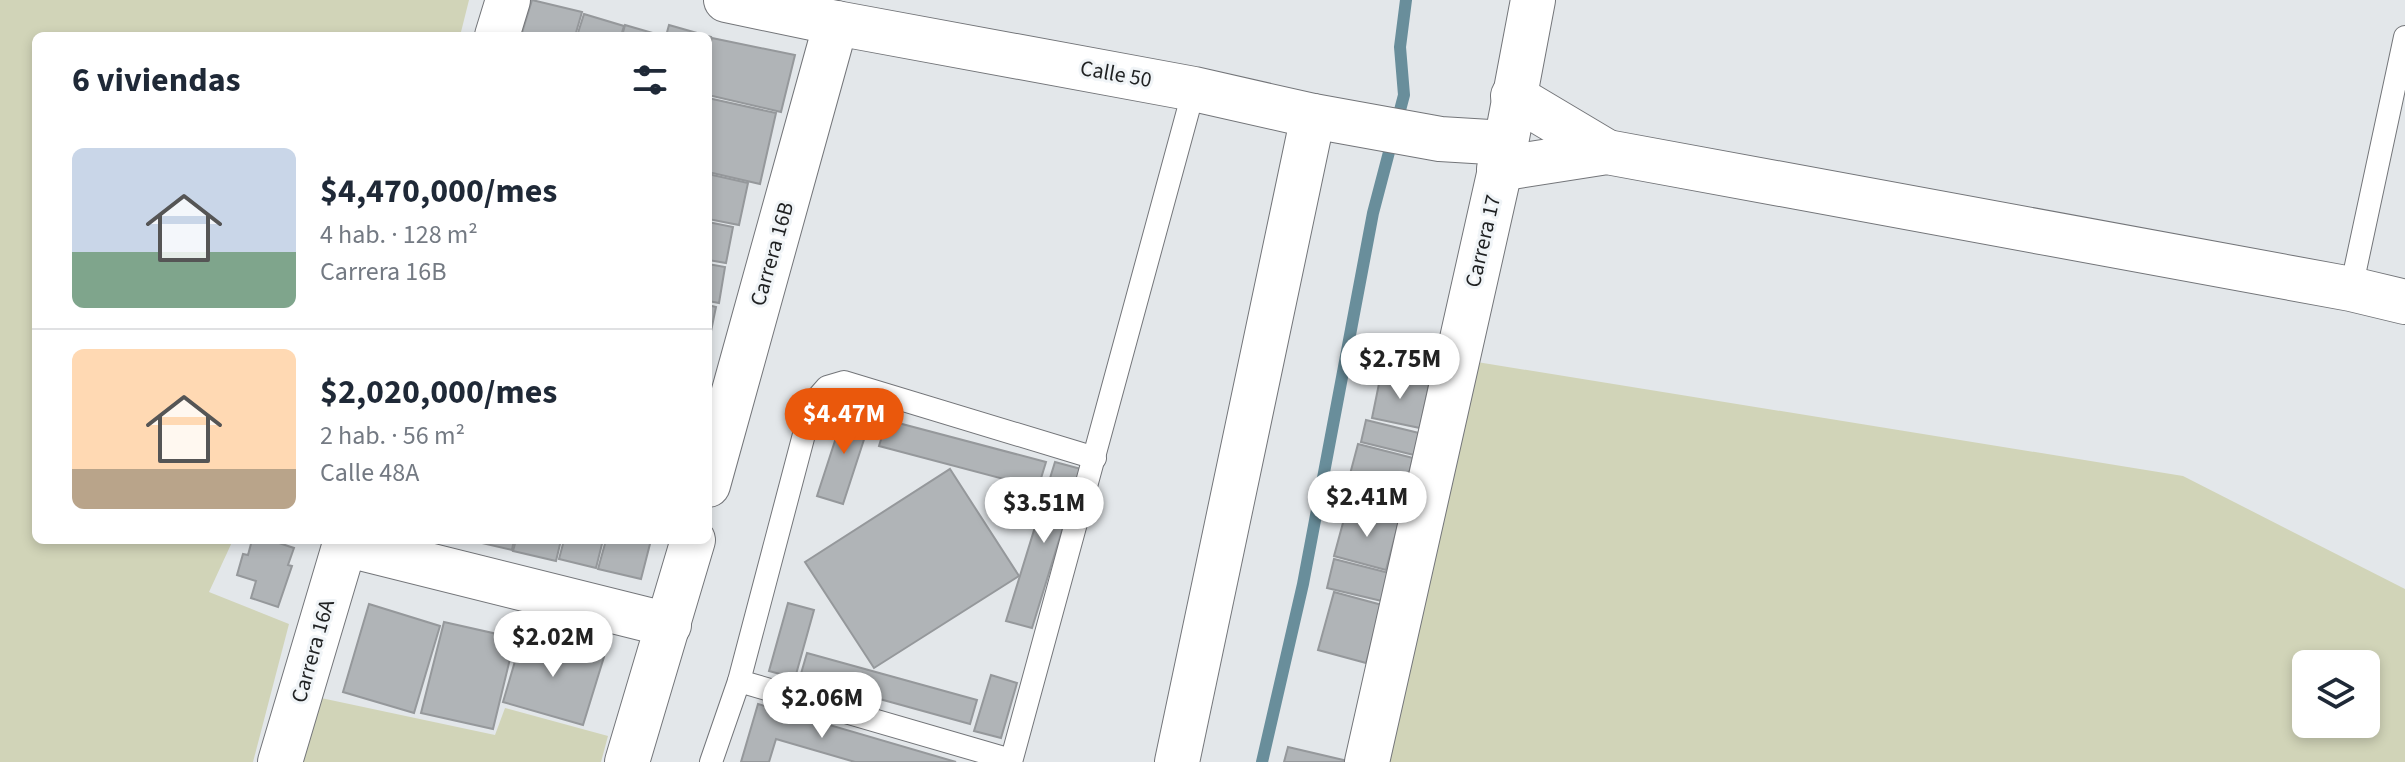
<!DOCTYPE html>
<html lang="es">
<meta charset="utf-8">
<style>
body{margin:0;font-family:"Source Sans 3",sans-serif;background:#f2f2f3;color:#1f2937;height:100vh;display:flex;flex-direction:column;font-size:30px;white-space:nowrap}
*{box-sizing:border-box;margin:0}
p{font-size:26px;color:#747a83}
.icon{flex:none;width:44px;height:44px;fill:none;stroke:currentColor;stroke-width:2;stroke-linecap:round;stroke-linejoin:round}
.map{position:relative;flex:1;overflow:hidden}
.side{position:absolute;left:32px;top:32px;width:680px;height:512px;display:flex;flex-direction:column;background:#fff;border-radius:12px;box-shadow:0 4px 12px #0003}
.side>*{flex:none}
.buttons{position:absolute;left:2292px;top:650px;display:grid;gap:16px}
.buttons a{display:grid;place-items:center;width:88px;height:88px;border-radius:12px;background:#fff;box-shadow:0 4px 12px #0003;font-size:40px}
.price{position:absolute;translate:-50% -68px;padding:0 18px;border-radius:28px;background:#fff;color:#222;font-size:26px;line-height:52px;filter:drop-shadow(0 2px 4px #0008)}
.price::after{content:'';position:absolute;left:50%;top:48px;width:24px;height:18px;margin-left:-12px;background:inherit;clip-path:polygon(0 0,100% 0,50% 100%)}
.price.current{background:#ea580c;color:#fff}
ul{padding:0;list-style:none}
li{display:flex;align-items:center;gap:24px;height:200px;padding:0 40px}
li+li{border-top:2px solid #e0e1e3}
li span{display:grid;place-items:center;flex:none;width:224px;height:160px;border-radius:12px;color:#555}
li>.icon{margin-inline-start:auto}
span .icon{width:96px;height:96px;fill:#fffc;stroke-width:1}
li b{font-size:34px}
h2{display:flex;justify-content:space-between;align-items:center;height:96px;padding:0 40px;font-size:34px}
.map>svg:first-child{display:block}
</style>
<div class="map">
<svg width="2405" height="762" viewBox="0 0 2405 762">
<rect width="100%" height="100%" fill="#e3e7ea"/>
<!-- green -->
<g fill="#d1d4b8" fill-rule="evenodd">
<path d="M0,0H469L460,36H36V540H233L209,592L289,624L253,762H0Z"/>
<path d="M1477,362L2183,476L2405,589V762H1389ZM2306,664H2366V724H2306Z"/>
<path d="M321,698L495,735L505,708L608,736L601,762H302Z"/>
</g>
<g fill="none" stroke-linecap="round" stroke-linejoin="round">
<!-- stream -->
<path stroke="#698e9b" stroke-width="12" d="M1262,762L1303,584L1373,213L1404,95L1400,47L1406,0"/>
</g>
<!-- building -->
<g fill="#b0b4b7" stroke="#95989b" stroke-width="2">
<path d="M532,0L582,12L575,36H521Z"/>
<path d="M584,14L624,26L621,36H577Z"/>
<path d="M625,25L663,36H622Z"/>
<path d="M669,25L711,37L708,47V36H666Z"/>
<path d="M712,38L795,55L781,112L708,95V51Z"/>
<path d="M708,98L776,113L760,184L708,172Z"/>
<path d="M708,174L748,183L739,225L708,219Z"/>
<path d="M708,222L733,227L726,263L708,260Z"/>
<path d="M708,264L725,267L719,303L708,301Z"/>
<path d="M708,305L716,307L709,341H708Z"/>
<path d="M1381,374L1429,384L1420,428L1372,418Z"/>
<path d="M846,407L872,415L843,504L817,496Z"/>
<path d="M887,420L1046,462L1038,488L879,446Z"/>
<path d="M1366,420L1419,433L1414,455L1361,442Z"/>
<path d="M1358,444L1413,458L1404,492L1349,478Z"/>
<path d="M1055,462L1081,469L1032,628L1006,621Z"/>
<path d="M950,469L1019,576L874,668L805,562Z"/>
<path d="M1356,483L1404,495L1398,519L1350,506Z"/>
<path d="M1347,508L1399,521L1386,570L1334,556Z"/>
<path d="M252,540H270L294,548L288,565L292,566L278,607L251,598L256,581L237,575L243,554L248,555Z"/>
<path d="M469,540H514L512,550Z"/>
<path d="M516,540H561L556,561L513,551Z"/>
<path d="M564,540H603L596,568L559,559Z"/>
<path d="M606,540H651L641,579L598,569Z"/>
<path d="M1334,559L1393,574L1386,602L1327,588Z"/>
<path d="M1334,592L1382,605L1366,663L1318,650Z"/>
<path d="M788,603L814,610L795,678L769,671Z"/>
<path d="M369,604L440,626L414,713L343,692Z"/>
<path d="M444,622L515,638L493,729L421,713Z"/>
<path d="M523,634L604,657L583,725L503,702Z"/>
<path d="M807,653L977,700L970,724L800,677Z"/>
<path d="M991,675L1017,683L1001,738L974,731Z"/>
<path d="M758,704L956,762H855L776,739L769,762H741Z"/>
<path d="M1288,747L1352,762H1284Z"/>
</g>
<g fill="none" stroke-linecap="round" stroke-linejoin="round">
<defs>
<g id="service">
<path d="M2351,289L2405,37"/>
<path d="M739,681L1011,760"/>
<path d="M711,762L739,681L812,404L827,387L844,382L1095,458"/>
<path d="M1011,762L1194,89"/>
</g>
<g id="minor">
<path d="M497,36L508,0"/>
<path d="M1513,96L1607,152"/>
<path d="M1499,169L1607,152L2351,289L2405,302"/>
<path d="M708,485L836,23"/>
<path d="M344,544L669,625"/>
<path d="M280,762L346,540"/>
<path d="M627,762L693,540"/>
</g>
<g id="tertiary">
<path d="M726,0L836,23L1194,89L1313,116L1440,139L1506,143"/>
<path d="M1177,762L1313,116"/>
<path d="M1367,762L1506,143L1533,0"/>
</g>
</defs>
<!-- service casing -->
<use href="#service" stroke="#737579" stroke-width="24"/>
<!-- minor casing -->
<use href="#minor" stroke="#737579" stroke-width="46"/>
<!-- tertiary casing -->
<use href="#tertiary" stroke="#737579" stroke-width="46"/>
<!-- service -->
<use href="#service" stroke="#fff" stroke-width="22"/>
<!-- minor -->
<use href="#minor" stroke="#fff" stroke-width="44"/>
<!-- tertiary -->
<use href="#tertiary" stroke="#fff" stroke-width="44"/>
</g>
<g text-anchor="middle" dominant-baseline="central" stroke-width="6" stroke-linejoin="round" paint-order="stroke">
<!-- street labels -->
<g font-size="22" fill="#1f2122" stroke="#f0f4f7">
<text transform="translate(1116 74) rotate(10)">Calle 50</text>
<text transform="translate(1483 241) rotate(-77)">Carrera 17</text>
<text transform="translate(772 254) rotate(-74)">Carrera 16B</text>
<text transform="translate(313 651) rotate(-74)">Carrera 16A</text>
</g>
</g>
</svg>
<div class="buttons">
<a><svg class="icon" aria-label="layers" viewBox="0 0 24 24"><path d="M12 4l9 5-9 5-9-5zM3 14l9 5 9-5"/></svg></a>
</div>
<b class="price" style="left:1400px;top:401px">$2.75M</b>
<b class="price current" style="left:844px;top:456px">$4.47M</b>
<b class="price" style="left:1367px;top:539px">$2.41M</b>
<b class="price" style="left:1044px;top:545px">$3.51M</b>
<b class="price" style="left:553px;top:679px">$2.02M</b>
<b class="price" style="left:822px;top:740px">$2.06M</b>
<section class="side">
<h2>6 viviendas<svg class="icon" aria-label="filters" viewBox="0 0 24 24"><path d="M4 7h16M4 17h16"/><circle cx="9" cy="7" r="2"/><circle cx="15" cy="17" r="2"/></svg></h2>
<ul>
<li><span style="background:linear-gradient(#c9d6e8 65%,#7fa58c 0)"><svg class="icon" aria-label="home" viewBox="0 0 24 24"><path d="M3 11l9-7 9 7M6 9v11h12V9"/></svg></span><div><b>$4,470,000/mes</b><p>4 hab. · 128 m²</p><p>Carrera 16B</p></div></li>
<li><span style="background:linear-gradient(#ffd9b3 75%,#b9a48a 0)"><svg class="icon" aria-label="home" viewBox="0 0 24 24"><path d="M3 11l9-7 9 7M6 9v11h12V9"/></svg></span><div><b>$2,020,000/mes</b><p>2 hab. · 56 m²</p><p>Calle 48A</p></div></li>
</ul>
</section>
</div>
